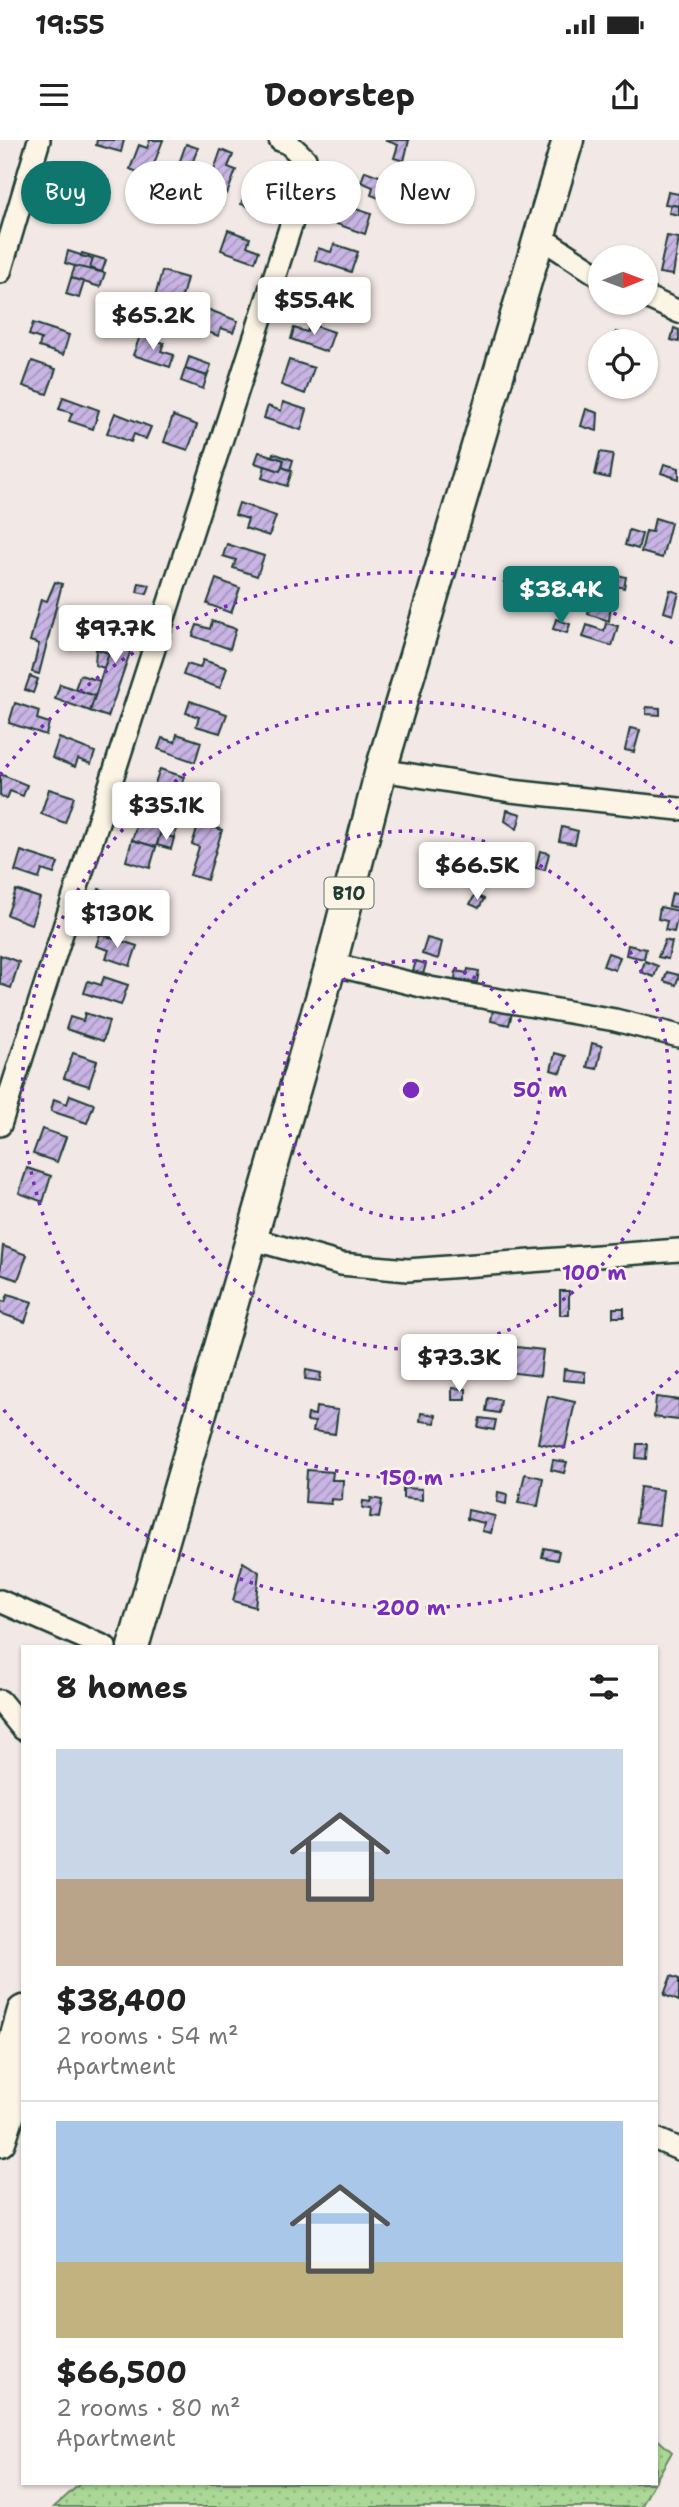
<!DOCTYPE html>
<meta charset="utf-8">
<style>
body{margin:0;font-family:"Shantell Sans",sans-serif;background:#f6f6f6;color:#222;height:100vh;display:flex;flex-direction:column;font-size:26px;white-space:nowrap}
*{box-sizing:border-box;margin:0}
p{font-size:23px;color:#767676}
.icon{flex:none;width:38px;height:38px;fill:none;stroke:currentColor;stroke-width:2;stroke-linecap:round;stroke-linejoin:round}
.map{position:relative;flex:1;overflow:hidden}
.panel{position:absolute;left:21px;top:1505px;width:637px;height:840px;display:flex;flex-direction:column;background:#fff;border-radius:0px;box-shadow:0 2px 5px #0004}
.panel>*{flex:none}
.top-card{position:absolute;left:21px;top:21px;width:637px;height:63px;display:flex;gap:14px}
.needle{width:46px;rotate:89deg}
.buttons{position:absolute;left:588px;top:105px;display:grid;gap:14px}
.buttons a{display:grid;place-items:center;width:70px;height:70px;border-radius:50%;background:#fff;box-shadow:0 2px 5px #0004;font-size:35px}
.price{position:absolute;translate:-50% -60px;padding:0 16px;border-radius:7px;background:#fff;color:#222;font-size:23px;line-height:46px;filter:drop-shadow(0 2px 4px #0008)}
.price::after{content:'';position:absolute;left:50%;top:42px;width:21px;height:16px;margin-left:-10px;background:inherit;clip-path:polygon(0 0,100% 0,50% 100%)}
.price.selected{background:#0f766e;color:#fff}
ul{padding:0;list-style:none}
li{display:grid;align-content:center;gap:14px;height:371px;padding:0 35px}
li+li{border-top:2px solid #e0e0e0}
li span{display:grid;place-items:center;height:217px;border-radius:0px;color:#555}
li>.icon{margin-inline-start:auto}
span .icon{width:126px;height:126px;fill:#fffc;stroke-width:1}
li b{font-size:30px}
h2{display:flex;justify-content:space-between;align-items:center;height:84px;padding:0 35px;font-size:30px}
.chip{padding:0 24px;border-radius:32px;background:#fff;box-shadow:0 2px 5px #0004;font-size:24px;line-height:63px}
.chip.selected{background:#0f766e;color:#fff}
.status{display:flex;justify-content:space-between;align-items:center;height:49px;padding:0 35px;background:#fff;direction:ltr}
.status svg{height:19px;fill:currentColor}
header{display:flex;justify-content:space-between;align-items:center;height:91px;padding:0 35px;background:#fff;font-size:32px;font-weight:700}
.map>svg:first-child{display:block}
</style>
<div class="status"><b>19:55</b><svg viewBox="0 0 49 12"><path d="M0 12V9h3v3zM5 12V6h3v6zM10 12V3h3v9zM15 12V0h3v12zM26 1h20v11H26zM47 4h2v5h-2z"/></svg></div>
<header><svg class="icon" aria-label="menu" viewBox="0 0 24 24"><path d="M4 6h16M4 12h16M4 18h16"/></svg>Doorstep<svg class="icon" aria-label="share" viewBox="0 0 24 24"><path d="M12 15V3M7 8l5-5 5 5M5 13v7h14v-7"/></svg></header>
<div class="map">
<svg width="679" height="2367" viewBox="0 0 679 2367">
<defs>
<pattern id="grass-dots" width="8" height="8" patternUnits="userSpaceOnUse" patternTransform="scale(1.75)"><rect width="8" height="8" fill="#abd896"/><path d="M2 2h.1M6 6h.1" fill="none" stroke="#93ba82" stroke-width="1.8" stroke-linecap="round"/></pattern>
<pattern id="building-hatch" width="6" height="6" patternUnits="userSpaceOnUse" patternTransform="scale(1.75)"><rect width="6" height="6" fill="#c9b5e4"/><path d="M-1 1l2-2M0 6l6-6M5 7l2-2" fill="none" stroke="#a394ba"/></pattern>
</defs>
<rect width="100%" height="100%" fill="#f2e8e5"/>
<filter id="ink" filterUnits="userSpaceOnUse"><feTurbulence type="fractalNoise" baseFrequency=".0143" numOctaves="2"/><feDisplacementMap in="SourceGraphic" scale="14" xChannelSelector="R" yChannelSelector="G"/><feConvolveMatrix kernelMatrix="1 2 1 2 8 2 1 2 1" color-interpolation-filters="sRGB"/></filter>
<g filter="url(#ink)">
<!-- grass -->
<g fill="url(#grass-dots)" stroke="#658a65" stroke-width="2">
<path d="M656,2298L672,2312L656,2340Z"/>
<path d="M81,2343H654L641,2367H54Z"/>
</g>
<!-- building -->
<g fill="url(#building-hatch)" stroke="#1f3d34" stroke-width="2">
<path d="M97,0H124L121,12L96,5Z"/>
<path d="M150,0H163L149,37L130,29L139,5L147,8Z"/>
<path d="M385,0H409L404,21L394,18L398,5Z"/>
<path d="M186,4L198,8L193,21L201,24L192,48L173,40Z"/>
<path d="M221,10L233,15L228,27L236,30L227,54L208,47Z"/>
<path d="M263,31L274,35L261,71L241,64L250,40L258,43Z"/>
<path d="M365,31L399,43L392,63L371,55L373,47L361,42Z"/>
<path d="M87,34L109,41L105,53L83,45Z"/>
<path d="M83,45L105,53L101,65L79,58Z"/>
<path d="M668,52L679,54V66L665,64Z"/>
<path d="M671,65L679,66V75L669,73Z"/>
<path d="M347,66L371,74L365,94L328,81L332,70L345,74Z"/>
<path d="M228,90L250,98L247,106L259,111L255,122L221,110Z"/>
<path d="M667,96L679,98L673,135L659,133Z"/>
<path d="M334,104L358,112L351,132L315,120L318,108L331,112Z"/>
<path d="M68,111L93,119L90,131L65,123Z"/>
<path d="M82,113L106,120L102,132L90,128L93,119L81,116Z"/>
<path d="M75,126L105,133L100,147L71,138Z"/>
<path d="M162,131L187,138L180,164L155,157Z"/>
<path d="M71,138L84,142L79,158L66,154Z"/>
<path d="M323,143L346,151L340,171L303,159L307,147L320,151Z"/>
<path d="M202,167L238,181L233,192L221,188L218,196L194,186Z"/>
<path d="M33,183L69,195L63,215L39,207L41,199L29,195Z"/>
<path d="M310,184L334,192L327,212L291,199L294,188L307,192Z"/>
<path d="M674,188L679,190V202L671,200Z"/>
<path d="M616,192L628,195L626,201H614Z"/>
<path d="M140,196L164,203L161,211L174,215L170,227L133,215Z"/>
<path d="M189,217L211,225L207,236L185,229Z"/>
<path d="M289,220L314,228L305,254L281,245Z"/>
<path d="M32,221L56,229L47,254L23,246Z"/>
<path d="M185,229L207,236L203,249L181,241Z"/>
<path d="M63,257L99,270L93,289L69,281L72,273L59,269Z"/>
<path d="M283,262L307,270L301,290L264,278L268,266L281,271Z"/>
<path d="M586,269L598,273L597,291L581,286Z"/>
<path d="M115,273L151,287L146,299L134,294L131,302L107,293Z"/>
<path d="M173,276L197,285L188,310L164,302Z"/>
<path d="M259,312L284,320L280,331L255,323Z"/>
<path d="M600,312L613,314L609,338L595,335Z"/>
<path d="M273,313L293,320L290,330L282,327L284,320L272,316Z"/>
<path d="M664,324L679,328V339L661,333Z"/>
<path d="M265,326L280,331L282,327L292,331L287,346L262,338Z"/>
<path d="M239,363L276,376L269,396L245,388L248,379L235,375Z"/>
<path d="M655,378L671,383L662,418L641,412L646,391L652,392Z"/>
<path d="M629,390L642,394L638,409L625,405Z"/>
<path d="M227,404L264,416L257,436L233,428L236,420L223,416Z"/>
<path d="M606,432L626,437L624,448L603,442Z"/>
<path d="M216,439L240,448L231,473L207,464Z"/>
<path d="M55,442L62,444L39,534L32,532L39,504L30,501L41,459L47,461Z"/>
<path d="M139,443L150,445L147,454L137,452Z"/>
<path d="M603,449L613,450L609,481L588,474L591,456L602,457Z"/>
<path d="M670,450L679,453L673,475L664,472Z"/>
<path d="M125,475L141,480L108,577L90,571L120,479L123,480Z"/>
<path d="M556,479L570,484L567,493L553,489Z"/>
<path d="M212,481L236,489L230,509L193,496L197,485L210,489Z"/>
<path d="M606,483L618,486L612,506L583,497L587,485L604,491Z"/>
<path d="M96,509L109,513L104,528L95,525Z"/>
<path d="M203,520L227,528L220,548L183,535L187,524L200,528Z"/>
<path d="M80,535L100,541L95,556L75,549Z"/>
<path d="M30,536L38,539L33,553L25,550Z"/>
<path d="M60,544L95,556L90,571L55,559Z"/>
<path d="M190,561L227,574L220,593L196,586L199,577L186,573Z"/>
<path d="M15,563L39,571L37,579L49,583L46,595L9,583Z"/>
<path d="M646,567L660,568V575L646,574Z"/>
<path d="M630,588L640,590L634,612L625,610Z"/>
<path d="M177,594L201,602L195,622L158,609L162,598L175,602Z"/>
<path d="M59,598L95,612L91,624L78,619L75,627L52,618Z"/>
<path d="M160,629L184,637L175,663L151,654Z"/>
<path d="M0,634L27,645L23,656L10,651L7,659L0,656Z"/>
<path d="M49,649L74,657L65,683L41,674Z"/>
<path d="M507,670L521,674L517,689L505,681Z"/>
<path d="M150,675L178,683L174,698L160,694L162,689L148,684Z"/>
<path d="M138,681L162,689L156,707L132,700Z"/>
<path d="M199,683L222,690L207,740L190,735L199,707L192,704Z"/>
<path d="M562,687L578,691L575,704L559,701Z"/>
<path d="M160,694L174,698L171,709L157,705Z"/>
<path d="M132,700L156,707L150,728L126,721Z"/>
<path d="M21,711L58,723L54,734L42,730L39,739L15,731Z"/>
<path d="M540,711L549,713L545,730L536,728Z"/>
<path d="M99,749L110,752L106,768L95,765Z"/>
<path d="M16,750L40,758L31,784L7,775Z"/>
<path d="M132,753L156,761L153,773L128,766Z"/>
<path d="M672,753L679,755V768L669,766Z"/>
<path d="M475,755L484,759L479,768L470,764Z"/>
<path d="M117,762L160,776L156,789L113,775Z"/>
<path d="M660,767L679,771L674,792L665,790L667,781L658,779Z"/>
<path d="M100,794L137,806L130,826L106,818L109,810L96,806Z"/>
<path d="M427,798L442,802L438,819L422,814Z"/>
<path d="M665,800L672,802L668,819L658,817Z"/>
<path d="M628,805L646,809L644,819L626,815Z"/>
<path d="M608,813L620,817L615,830L603,826Z"/>
<path d="M0,815L19,822L11,848L0,844Z"/>
<path d="M416,821L426,824L423,834L413,831Z"/>
<path d="M645,821L658,826L654,837L641,832Z"/>
<path d="M468,829L479,831L477,842L455,840L456,831L467,833Z"/>
<path d="M667,832L679,835L676,845L664,841Z"/>
<path d="M104,837L128,845L121,865L84,853L88,841L101,845Z"/>
<path d="M493,869L512,873L509,885L491,881Z"/>
<path d="M85,873L109,881L103,901L66,889L70,877L83,881Z"/>
<path d="M592,903L602,906L597,929L587,927Z"/>
<path d="M73,913L97,921L89,946L64,938Z"/>
<path d="M555,913L566,916L561,933L551,930Z"/>
<path d="M70,955L94,964L87,983L51,971L54,959L67,964Z"/>
<path d="M42,989L66,997L57,1022L33,1014Z"/>
<path d="M27,1028L51,1036L43,1062L19,1053Z"/>
<path d="M3,1106L27,1115L18,1140L0,1134Z"/>
<rect x="560" y="1151" width="9" height="24"/>
<path d="M8,1154L32,1162L25,1182L0,1173V1160L5,1162Z"/>
<rect x="613" y="1168" width="11" height="9"/>
<path d="M507,1206L543,1210L540,1236L498,1231L500,1214H506Z"/>
<path d="M564,1229L585,1232V1242L563,1240Z"/>
<path d="M306,1230L321,1233L320,1241L305,1239Z"/>
<path d="M452,1248L466,1249V1260H452Z"/>
<path d="M548,1256L575,1262L565,1308L538,1303Z"/>
<path d="M656,1257L679,1260V1280L654,1277Z"/>
<path d="M488,1258L501,1260L499,1273L486,1271Z"/>
<path d="M316,1267L338,1270L335,1294L313,1291L315,1282L307,1281L308,1274L315,1275Z"/>
<path d="M421,1273L436,1275L435,1283L420,1281Z"/>
<path d="M480,1278L496,1280L494,1290L478,1287Z"/>
<path d="M637,1304H647L646,1319L636,1318Z"/>
<path d="M553,1320L567,1322L564,1333L551,1330Z"/>
<path d="M307,1330L333,1332L332,1340H343L342,1360L331,1359V1364L305,1362Z"/>
<path d="M525,1334L543,1338L538,1366L518,1363Z"/>
<path d="M640,1347L663,1350L659,1385L636,1382Z"/>
<path d="M403,1348L422,1349V1360L403,1358Z"/>
<path d="M498,1352L507,1354L506,1364L497,1362Z"/>
<path d="M371,1358L382,1360L379,1378L370,1377L371,1369L362,1368L363,1361L370,1362Z"/>
<path d="M468,1370L495,1376L491,1393L482,1391L484,1383L467,1379Z"/>
<path d="M544,1408L559,1411L557,1420L542,1417Z"/>
<path d="M243,1422L259,1432L255,1467L233,1461Z"/>
<path d="M671,1836L679,1839V1861L664,1855Z"/>
</g>
<g fill="none" stroke-linecap="round" stroke-linejoin="round">
<defs>
<g id="minor">
<path d="M540,97L600,136"/>
<path d="M0,132L39,0"/>
<path d="M646,157L679,172"/>
<path d="M381,630L511,651L679,669"/>
<path d="M331,824L430,848L615,880L679,896"/>
<path d="M0,985L303,48L305,19L288,3L280,0"/>
<path d="M249,1098L341,1124L408,1130L679,1110"/>
<path d="M0,1461L105,1507"/>
<path d="M0,1561L23,1589"/>
<path d="M656,1999L679,2009"/>
</g>
<g id="highway">
<path d="M133,1507L331,824L381,630L568,0"/>
<path d="M0,1951L23,1871"/>
<path d="M0,2001L23,1932"/>
</g>
</defs>
<!-- minor casing -->
<use href="#minor" stroke="#1f3d34" stroke-width="26"/>
<!-- highway casing -->
<use href="#highway" stroke="#1f3d34" stroke-width="35"/>
<!-- minor -->
<use href="#minor" stroke="#fcf5e5" stroke-width="21"/>
<!-- highway -->
<use href="#highway" stroke="#fcf5e5" stroke-width="30"/>
</g>
</g>
<!-- distance rings -->
<g fill="none" stroke="#7b2cbf" stroke-width="3.5" stroke-dasharray="3.5 7">
<circle cx="411" cy="950" r="129"/>
<circle cx="411" cy="950" r="259"/>
<path d="M678 1231A388 388 0 1 1 678 669"/>
<path d="M678 1394A518 518 0 0 1 0 1265M0 635A518 518 0 0 1 678 506"/>
</g>
<g text-anchor="middle" dominant-baseline="central" stroke-width="5" stroke-linejoin="round" paint-order="stroke">
<!-- shield labels -->
<rect fill="#fcf5e5" stroke="#617469" stroke-width="2" x="324.5" y="737.5" width="49" height="31" rx="5"/>
<g font-size="19" font-weight="bold" fill="#1f3d34">
<text x="349" y="753">B10</text>
</g>
</g>
<circle cx="411" cy="950" r="10" fill="#7b2cbf" stroke="#fcf5e5" stroke-width="3.5"/>
<g font-size="21" text-anchor="middle" font-weight="bold" fill="#7b2cbf" stroke="#fcf5e5" stroke-width="5" stroke-linejoin="round" paint-order="stroke">
<text x="540" y="957">50 m</text>
<text x="594" y="1140">100 m</text>
<text x="411" y="1345">150 m</text>
<text x="411" y="1475">200 m</text>
</g>
</svg>
<div class="buttons">
<a><svg class="needle" viewBox="-14 -14 28 28"><path d="M0-13l5 13h-10z" fill="#e53935"/><path d="M0 13l5-13h-10z" fill="#767676"/></svg></a>
<a><svg class="icon" aria-label="locate" viewBox="0 0 24 24"><circle cx="12" cy="12" r="6"/><path d="M12 2v4M12 18v4M2 12h4M18 12h4"/></svg></a>
</div>
<b class="price" style="left:314px;top:197px">$55.4K</b>
<b class="price" style="left:153px;top:212px">$65.2K</b>
<b class="price selected" style="left:561px;top:486px">$38.4K</b>
<b class="price" style="left:115px;top:525px">$97.7K</b>
<b class="price" style="left:166px;top:702px">$35.1K</b>
<b class="price" style="left:477px;top:762px">$66.5K</b>
<b class="price" style="left:117px;top:810px">$130K</b>
<b class="price" style="left:459px;top:1254px">$73.3K</b>
<div class="top-card">
<a class="chip selected">Buy</a>
<a class="chip">Rent</a>
<a class="chip">Filters</a>
<a class="chip">New</a>
</div>
<section class="panel">
<h2>8 homes<svg class="icon" aria-label="filters" viewBox="0 0 24 24"><path d="M4 7h16M4 17h16"/><circle cx="9" cy="7" r="2"/><circle cx="15" cy="17" r="2"/></svg></h2>
<ul>
<li><span style="background:linear-gradient(#c9d6e8 60%,#b9a48a 0)"><svg class="icon" aria-label="home" viewBox="0 0 24 24"><path d="M3 11l9-7 9 7M6 9v11h12V9"/></svg></span><div><b>$38,400</b><p>2 rooms · 54 m²</p><p>Apartment</p></div></li>
<li><span style="background:linear-gradient(#a9c7e8 65%,#c2b280 0)"><svg class="icon" aria-label="home" viewBox="0 0 24 24"><path d="M3 11l9-7 9 7M6 9v11h12V9"/></svg></span><div><b>$66,500</b><p>2 rooms · 80 m²</p><p>Apartment</p></div></li>
</ul>
</section>
</div>
